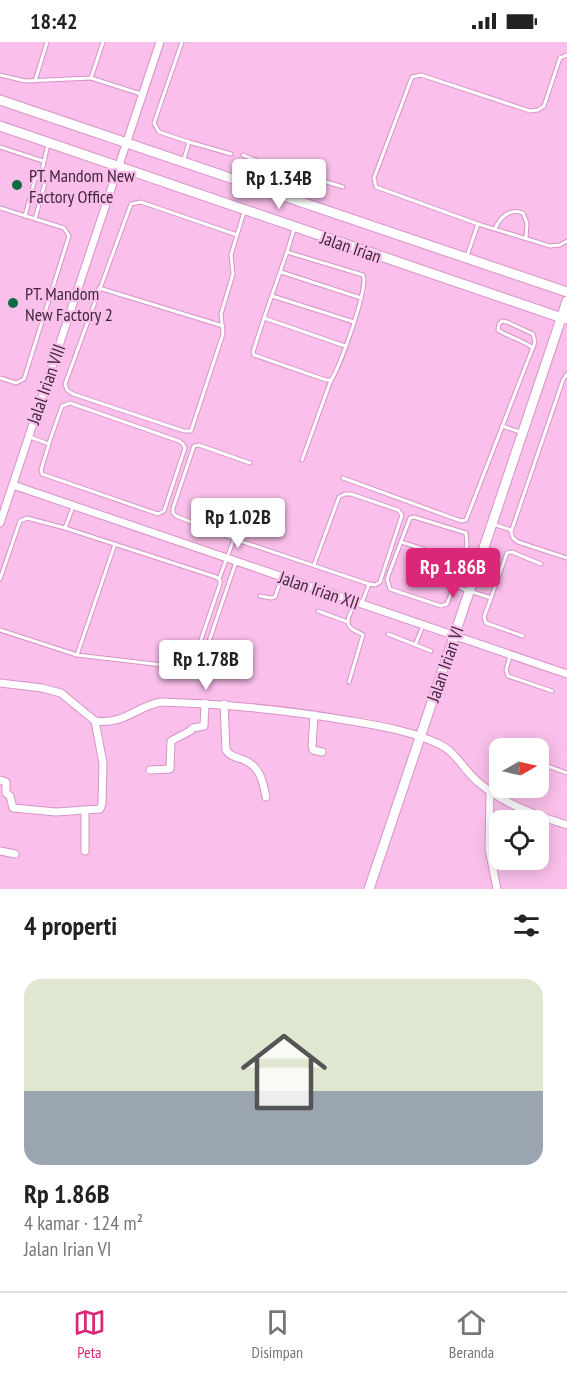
<!DOCTYPE html>
<html lang="id">
<meta charset="utf-8">
<style>
body{margin:0;font-family:"PT Sans Narrow",sans-serif;background:#f2f2f2;color:#222;height:100vh;display:flex;flex-direction:column;font-size:22px;white-space:nowrap}
*{box-sizing:border-box;margin:0}
p{font-size:20px;color:#767676}
.icon{flex:none;width:33px;height:33px;fill:none;stroke:currentColor;stroke-width:2;stroke-linecap:round;stroke-linejoin:round}
.map{position:relative;height:847px;overflow:hidden}
.panel{display:flex;flex-direction:column;background:#fff;flex:1}
.panel>*{flex:none}
.needle{width:39px;rotate:81deg}
.fabs{position:absolute;left:489px;top:696px;display:grid;gap:12px}
.fabs a{display:grid;place-items:center;width:60px;height:60px;border-radius:12px;background:#fff;box-shadow:0 3px 15px #0003;font-size:30px}
.price{position:absolute;translate:-50% -51px;padding:0 14px;border-radius:6px;background:#fff;color:#222;font-size:20px;line-height:39px;filter:drop-shadow(0 2px 3px #0008)}
.price::after{content:'';position:absolute;left:50%;top:36px;width:18px;height:14px;margin-left:-9px;background:inherit;clip-path:polygon(0 0,100% 0,50% 100%)}
.price.selected{background:#db2777;color:#fff}
ul{padding:0;list-style:none}
li{display:grid;align-content:center;gap:12px;height:318px;padding:0 24px}
li+li{border-top:2px solid #e0e0e0}
li span{display:grid;place-items:center;height:186px;border-radius:18px;color:#555}
li>.icon{margin-inline-start:auto}
span .icon{width:108px;height:108px;fill:#fffc;stroke-width:1}
li b{font-size:26px}
h2{display:flex;justify-content:space-between;align-items:center;height:72px;padding:0 24px;font-size:26px}
.status{display:flex;justify-content:space-between;align-items:center;height:42px;padding:0 30px;background:#fff;direction:ltr}
.status svg{height:16px;fill:currentColor}
.menu{display:flex;justify-content:space-around;align-items:center;height:84px;border-top:2px solid #e0e0e0;background:#fff;font-size:16px;color:#767676}
.menu a{display:grid;justify-items:center;gap:3px}
.menu .selected{color:#db2777}
.map>svg:first-child{display:block}
</style>
<div class="status"><b>18:42</b><svg viewBox="0 0 49 12"><path d="M0 12V9h3v3zM5 12V6h3v6zM10 12V3h3v9zM15 12V0h3v12zM26 1h20v11H26zM47 4h2v5h-2z"/></svg></div>
<div class="map">
<svg width="567" height="847" viewBox="0 0 567 847">
<rect width="100%" height="100%" fill="#fac0eb"/>
<g fill="none" stroke-linecap="round" stroke-linejoin="round">
<defs>
<g id="lane">
<path d="M182,0L154,81L159,90L189,100L184,117"/>
<path d="M0,33L25,39L91,36L103,0"/>
<path d="M91,36L141,52"/>
<path d="M35,39L47,0"/>
<path d="M189,100L231,112"/>
<path d="M0,105L43,119"/>
<path d="M243,113L260,120"/>
<path d="M252,140L260,120L343,145"/>
<path d="M0,166L64,186L69,194L24,337L16,341L0,336"/>
<path d="M25,174L35,137L41,133L48,102"/>
<path d="M35,177L45,141L41,134"/>
<path d="M478,182L376,145L374,136L412,35L421,33L530,69L538,68L544,64L560,16L567,13"/>
<path d="M495,187C500,175 510,166 523,171L527,181L526,196"/>
<path d="M237,193L141,160L131,162L65,342L67,348L73,352L184,389H191L223,292L221,272L233,232L231,213L244,170"/>
<path d="M287,210L294,187"/>
<path d="M467,214L478,182L550,204L560,203L567,199"/>
<path d="M281,230L361,256"/>
<path d="M99,246L223,284"/>
<path d="M272,254L354,280"/>
<path d="M264,276L253,310L254,313L326,338H331C340,326 369,244 363,233L287,210L264,276L345,304"/>
<path d="M567,332L563,338L511,490L513,496L518,500L567,516"/>
<path d="M502,384L520,390"/>
<path d="M30,395L49,402L41,428L42,432L158,472L164,469L185,406L183,402L179,399L70,361L62,364L49,401"/>
<path d="M302,418L331,338"/>
<path d="M343,436L461,479L466,478L535,300L533,292L507,280L502,279L499,282L498,288C509,295 522,298 533,306"/>
<path d="M493,482L511,488"/>
<path d="M65,486L73,465"/>
<path d="M234,497L369,542L362,561"/>
<path d="M401,500L423,507"/>
<path d="M314,523L339,455L345,452H351L398,468L402,473L380,540L375,543L369,542"/>
<path d="M0,537L20,479L27,476L65,486L216,535L220,538V542L193,621L188,626L77,613L0,588"/>
<path d="M219,537L234,497L176,474L173,471V466L194,404L199,403L250,421"/>
<path d="M454,544L467,503L466,491L414,475L410,476L387,537L390,547L441,564L447,562L454,544L491,556L484,575L486,581L523,594"/>
<path d="M260,554L271,556L275,555L282,535"/>
<path d="M491,556L507,511L512,510L541,522"/>
<path d="M318,569L348,580"/>
<path d="M388,592L431,609"/>
<path d="M415,603L423,584"/>
<path d="M77,613L115,502"/>
<path d="M510,614L506,628L508,634L552,649"/>
<path d="M230,630L205,622L203,617L236,520"/>
<path d="M349,640L363,593C360,590 353,589 350,585C344,579 353,567 355,561"/>
<path d="M546,711L544,721L545,723L567,731"/>
</g>
<g id="street">
<path d="M13,443L567,632"/>
<path d="M0,481L160,0"/>
<path d="M0,641L42,646L61,651L95,679C125,683 137,664 161,660C226,662 288,668 351,679C380,684 412,689 439,702C455,709 464,728 478,740C504,762 535,773 567,783"/>
<path d="M224,662L226,708C230,714 235,715 242,717C259,723 263,738 266,755"/>
<path d="M314,673L312,704L313,708L322,710"/>
<path d="M150,728L170,727L171,699L190,689L193,686L204,684L205,661"/>
<path d="M0,738L6,740V751L10,754L13,766L56,770L100,767L102,762L103,721L95,679"/>
<path d="M490,749L489,807L497,847"/>
<path d="M85,769V809"/>
<path d="M0,809L15,812"/>
</g>
<g id="secondary">
<path d="M0,58L567,250"/>
<path d="M0,84L565,277"/>
<path d="M369,847L567,259"/>
</g>
</defs>
<!-- lane casing -->
<use href="#lane" stroke="#d792c7" stroke-width="5"/>
<!-- street casing -->
<use href="#street" stroke="#d792c7" stroke-width="9"/>
<!-- secondary casing -->
<use href="#secondary" stroke="#d792c7" stroke-width="11"/>
<!-- lane -->
<use href="#lane" stroke="#fff" stroke-width="3"/>
<!-- street -->
<use href="#street" stroke="#fff" stroke-width="7"/>
<!-- secondary -->
<use href="#secondary" stroke="#fff" stroke-width="9"/>
</g>
<!-- markers -->
<g fill="#0f6a3e" stroke="#fac0eb" stroke-width="2">
<circle cx="17" cy="143" r="6"/>
<circle cx="13" cy="261" r="6"/>
</g>
<g text-anchor="middle" dominant-baseline="central" stroke-width="4.5" stroke-linejoin="round" paint-order="stroke">
<!-- poi labels -->
<g font-size="18" fill="#43273c" stroke="#fac0eb" text-anchor="start">
<text x="29" y="133">PT. Mandom New<tspan x="29" dy="21">Factory Office</tspan></text>
<text x="25" y="251">PT. Mandom<tspan x="25" dy="21">New Factory 2</tspan></text>
</g>
<!-- street labels -->
<g font-size="18" fill="#43273c" stroke="#fac0eb">
<text transform="translate(351 205) rotate(19)">Jalan Irian</text>
<text transform="translate(46 342) rotate(-71)">Jalal Irian VIII</text>
<text transform="translate(319 548) rotate(19)">Jalan Irian XII</text>
<text transform="translate(445 622) rotate(-71)">Jalan Irian VI</text>
</g>
</g>
</svg>
<div class="fabs">
<a><svg class="needle" viewBox="-14 -14 28 28"><path d="M0-13l5 13h-10z" fill="#e53935"/><path d="M0 13l5-13h-10z" fill="#767676"/></svg></a>
<a><svg class="icon" aria-label="locate" viewBox="0 0 24 24"><circle cx="12" cy="12" r="6"/><path d="M12 2v4M12 18v4M2 12h4M18 12h4"/></svg></a>
</div>
<b class="price" style="left:279px;top:168px">Rp 1.34B</b>
<b class="price" style="left:238px;top:507px">Rp 1.02B</b>
<b class="price selected" style="left:453px;top:557px">Rp 1.86B</b>
<b class="price" style="left:206px;top:649px">Rp 1.78B</b>
</div>
<section class="panel">
<h2>4 properti<svg class="icon" aria-label="filters" viewBox="0 0 24 24"><path d="M4 7h16M4 17h16"/><circle cx="9" cy="7" r="2"/><circle cx="15" cy="17" r="2"/></svg></h2>
<ul>
<li><span style="background:linear-gradient(#dfe7d0 60%,#9aa5b1 0)"><svg class="icon" aria-label="home" viewBox="0 0 24 24"><path d="M3 11l9-7 9 7M6 9v11h12V9"/></svg></span><div><b>Rp 1.86B</b><p>4 kamar · 124 m²</p><p>Jalan Irian VI</p></div></li>
</ul>
</section>
<nav class="menu">
<a class="selected"><svg class="icon" aria-label="map" viewBox="0 0 24 24"><path d="M3 6l6-2 6 2 6-2v14l-6 2-6-2-6 2zM9 4v14M15 6v14"/></svg>Peta</a>
<a><svg class="icon" aria-label="saved" viewBox="0 0 24 24"><path d="M7 4h10v16l-5-4-5 4z"/></svg>Disimpan</a>
<a><svg class="icon" aria-label="home" viewBox="0 0 24 24"><path d="M3 11l9-7 9 7M6 9v11h12V9"/></svg>Beranda</a>
</nav>
